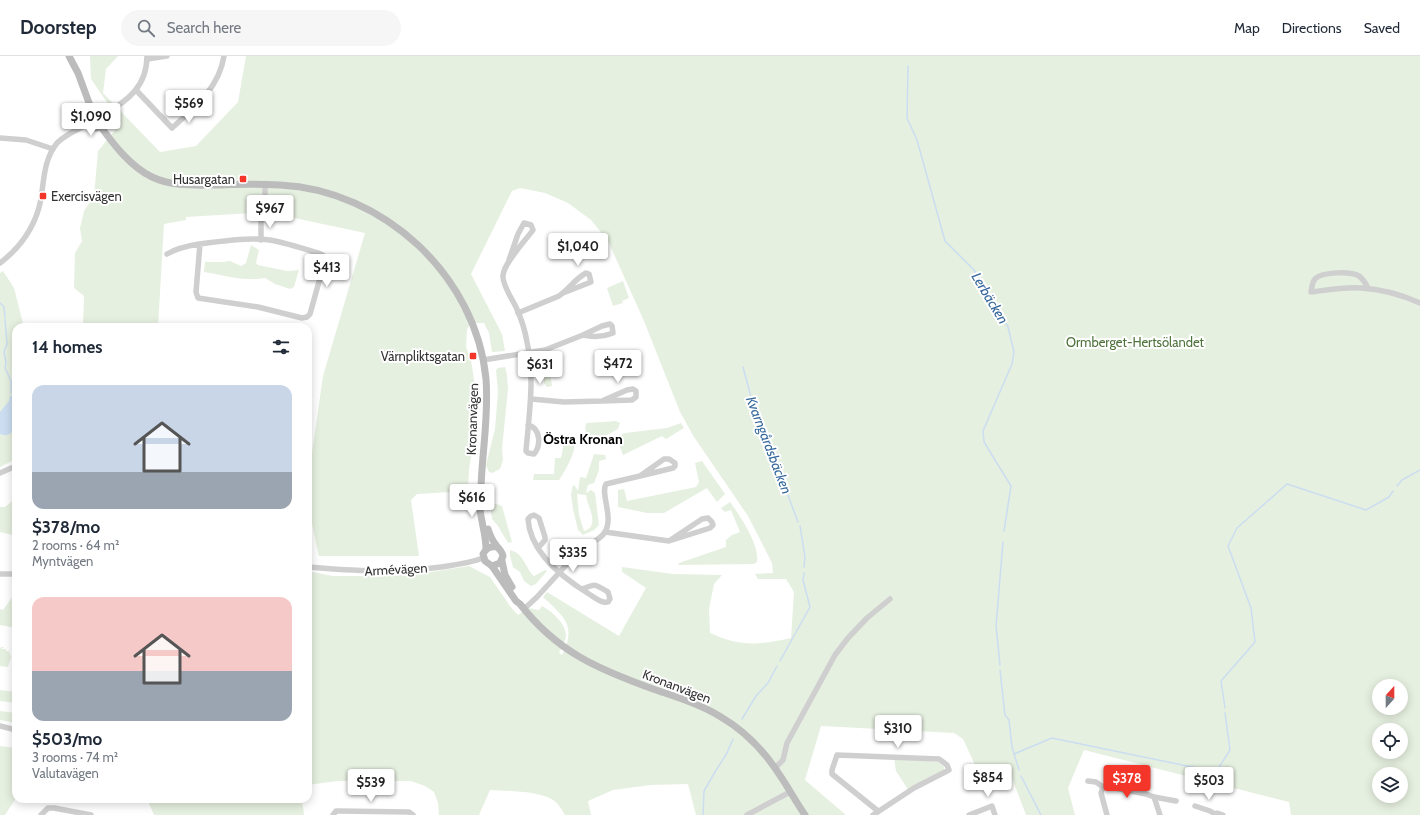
<!DOCTYPE html>
<meta charset="utf-8">
<style>
body{margin:0;font-family:Cabin,sans-serif;background:#f6f6f7;color:#1f2937;height:100vh;display:flex;flex-direction:column;font-size:15px;white-space:nowrap}
*{box-sizing:border-box;margin:0}
p{font-size:13px;color:#747a83}
.icon{flex:none;width:22px;height:22px;fill:none;stroke:currentColor;stroke-width:2;stroke-linecap:round;stroke-linejoin:round}
.map{position:relative;flex:1;overflow:hidden}
.drawer{position:absolute;left:12px;top:267px;width:300px;height:480px;display:flex;flex-direction:column;background:#fff;border-radius:12px;box-shadow:0 2px 10px #0003}
.drawer>*{flex:none}
.needle{width:26px;rotate:21deg}
.controls{position:absolute;left:1372px;top:623px;display:grid;gap:8px}
.controls a{display:grid;place-items:center;width:36px;height:36px;border-radius:50%;background:#fff;box-shadow:0 2px 10px #0003;font-size:20px}
.price{position:absolute;translate:-50% -34px;padding:0 9px;border-radius:4px;background:#fff;color:#222;font-size:13px;line-height:26px;filter:drop-shadow(0 1px 2px #0008)}
.price::after{content:'';position:absolute;left:50%;top:24px;width:12px;height:9px;margin-left:-6px;background:inherit;clip-path:polygon(0 0,100% 0,50% 100%)}
.price.current{background:#f4352a;color:#fff}
ul{padding:0;list-style:none}
li{display:grid;align-content:center;gap:8px;height:212px;padding:0 20px}
li span{display:grid;place-items:center;height:124px;border-radius:12px;color:#555}
li>.icon{margin-inline-start:auto}
span .icon{width:72px;height:72px;fill:#fffc;stroke-width:1}
li b{font-size:17px}
h2{display:flex;justify-content:space-between;align-items:center;height:48px;padding:0 20px;font-size:17px}
header{display:flex;align-items:center;gap:24px;box-sizing:border-box;height:56px;padding:0 20px;background:#fff;border-bottom:1px solid #e0e1e3}
header strong{font-size:19px}
nav{display:flex;gap:22px;margin-inline-start:auto;font-size:14px}
.search{width:280px;height:36px;background:#f6f6f7;display:flex;align-items:center;gap:10px;box-sizing:border-box;padding:0 14px;border-radius:22px;color:#747a83;font-size:15px}
.map>svg:first-child{display:block}
</style>
<header>
<strong>Doorstep</strong>
<div class="search"><svg class="icon" aria-label="search" viewBox="0 0 24 24"><circle cx="10" cy="10" r="6"/><path d="M15 15l6 6"/></svg>Search here</div>
<nav><a>Map</a><a>Directions</a><a>Saved</a></nav>
</header>
<div class="map">
<svg width="1420" height="759" viewBox="0 0 1420 759">
<rect width="100%" height="100%" fill="#fff"/>
<!-- green -->
<g fill="#e6f0e0" fill-rule="evenodd">
<path d="M90,0H118L106,13L103,37L160,96L196,90L238,46L246,0H1420V759H1291L1289,746L1084,694L1068,732L1075,759H1026L1010,717L982,724L963,683L954,677L821,670L805,724L846,759H696L688,728L651,729L613,734L588,745L591,759H565C562,754 558,747 553,744C539,735 507,735 490,734L479,759H439L438,747L434,736L425,730L411,725H337L308,729V515L333,520H376L418,518L469,510L490,521L510,550L518,559L528,552L539,554L542,550C552,555 565,567 566,579C566,585 561,592 559,597L562,599C577,569 564,561 543,541L547,536L619,580L646,532L622,516V511L673,518L722,519L714,528L709,553L710,577C740,591 759,589 791,582L794,536L786,523H758L755,518L773,517L772,507L748,460L694,381L680,356L644,265L608,185L591,164L568,147L545,137L520,132L512,135L471,218L502,278L505,295L492,296L489,277L484,267H472L467,273L466,291L471,304L476,337L475,379L469,413L468,435L417,438L411,444L419,500H319C313,475 308,451 308,425L323,320L365,177L266,156L186,161V164L164,168L158,271H83L84,240L74,232L75,197L82,185L80,172L84,155L94,140L98,95L121,67L91,23ZM1379,630H1401V652H1379ZM1379,674H1401V696H1379ZM1379,718H1401V740H1379Z"/>
<path d="M251,189L259,194L256,207L258,209L287,215L299,214L294,231L290,233L275,228L265,222C245,226 223,219 204,216L205,206H223L230,205L241,210L246,207Z"/>
<path d="M3,215L14,232L24,271H16V403L0,411V217Z"/>
<path d="M623,225L629,242L622,245L623,247L613,250L607,232Z"/>
<path d="M505,311L507,319L508,333L502,393L503,404L500,413L492,417L489,416L486,409L495,373L498,336L496,314L498,312Z"/>
<path d="M543,312L550,317L552,330L547,331L544,327Z"/>
<path d="M616,365L620,367L618,373L607,379L591,384L586,376L585,371L587,367Z"/>
<path d="M681,367L684,372L666,383L662,380L623,399L616,381L625,377L667,372Z"/>
<path d="M566,379C569,381 572,383 574,385C578,393 564,417 559,424H533L534,418H554L555,402H561L565,382Z"/>
<path d="M594,398L605,399L606,403L599,405V414L594,427L588,429L586,437L591,434L595,437L599,469L594,474L583,479L578,474L573,453L571,438L573,429L575,430L578,435L580,421L586,422ZM577,438L586,439C587,450 601,470 584,475L579,459Z"/>
<path d="M702,405L725,438L717,446L707,432L664,457H647L618,451V434L624,433L627,445L696,431L699,426L695,407Z"/>
<path d="M16,442V480L0,476V451H5Z"/>
<path d="M730,446C740,460 760,489 757,506L754,508L678,509L679,507L726,491V484L732,479L740,476L731,454L725,456L721,452Z"/>
<path d="M493,447L502,450L512,486L508,487L498,470L492,463L490,450Z"/>
<path d="M510,494C524,497 525,512 534,520L545,514L547,515L536,528L531,530L524,525L520,516L513,511L510,500Z"/>
<path d="M16,536V572L0,569V553L3,554Z"/>
<path d="M1,591H4L2,593H6V595H9L11,601L8,611L0,610V593Z"/>
<path d="M0,634L16,636V647L0,645Z"/>
<path d="M0,655L16,657V667L0,664Z"/>
<path d="M0,690L16,692V742L5,759H0Z"/>
<path d="M894,702L938,706L944,711V715L909,735L896,715Z"/>
<path d="M147,743H302L304,759H154Z"/>
</g>
<!-- water -->
<path fill="#cbddf0" d="M14,339L16,340L14,370L16,371C12,378 7,381 0,378V356L9,345L10,340Z"/>
<g fill="none" stroke-linecap="round" stroke-linejoin="round">
<!-- stream -->
<g stroke="#cbddf0" stroke-width="1.5">
<path d="M908,10L907,62L917,84L945,185L974,214L1008,271L1014,296L1012,308L983,375L984,386L1011,430L1004,475"/>
<path d="M0,247L4,251L5,261"/>
<path d="M5,263L7,288L4,296L6,306L5,312L11,325V337"/>
<path d="M743,311L751,341L798,466"/>
<path d="M1397,430L1402,424L1420,414"/>
<path d="M800,470L805,501L804,511"/>
<path d="M780,605L810,551L803,524L804,517"/>
<path d="M1000,609L996,570L1003,486"/>
<path d="M1000,614L1005,659L1009,664L1012,691L1019,714"/>
<path d="M1225,652L1221,625L1255,586L1251,552L1228,490L1237,472L1287,428L1366,454L1389,441L1393,435"/>
<path d="M742,663L756,640L768,627L777,610"/>
<path d="M1014,698L1052,682L1216,716L1230,694L1225,657"/>
<path d="M1021,720L1041,759"/>
<path d="M703,759L704,735L715,716L727,697L733,683"/>
</g>
<!-- street -->
<g stroke="#cfcfcf" stroke-width="5.5">
<path d="M147,3L167,0"/>
<path d="M136,34L172,72C195,51 219,32 224,0"/>
<path d="M104,58C128,45 147,30 147,0"/>
<path d="M0,82L26,84L53,93"/>
<path d="M261,184V166L265,149V128"/>
<path d="M167,198C177,192 187,190 199,188C223,185 246,181 270,184C287,187 305,193 321,198L324,200L325,204L310,258L307,261L302,262L258,251L198,242L196,236L200,188"/>
<path d="M509,204L518,178L524,167L531,169L533,174C525,185 503,208 503,220C502,228 512,243 516,251C521,262 525,274 527,286C535,322 529,359 526,395L528,397L534,398C541,390 541,372 528,369"/>
<path d="M0,207C21,191 36,169 41,143C44,123 44,103 57,87C66,78 77,74 88,68"/>
<path d="M1368,232C1366,228 1363,223 1359,220C1351,215 1323,216 1316,222C1312,225 1312,231 1311,236C1327,234 1344,231 1361,232C1381,233 1402,239 1420,247"/>
<path d="M518,257L559,240C569,233 575,223 586,217L589,218L591,226L563,237"/>
<path d="M483,304L545,294L583,279C592,281 603,281 613,277L612,270L610,268L602,270L583,279"/>
<path d="M531,343L564,346L602,345L627,334L633,333L636,335V341L632,344L602,345"/>
<path d="M0,417L16,410"/>
<path d="M605,476L669,485L702,463L708,462L712,466L713,469L710,472L669,485"/>
<path d="M538,492L545,484V481L539,462L534,459L531,460L528,463C530,497 563,522 589,538C594,541 602,548 608,546L610,543L608,536C594,528 597,527 582,533"/>
<path d="M308,511C355,515 394,517 441,511C455,509 470,507 483,502"/>
<path d="M0,518H16"/>
<path d="M524,553L537,541L578,496C586,488 599,486 605,476C614,461 600,437 606,428L640,420L664,403H669L675,407V410L673,412L640,420"/>
<path d="M0,670L16,674"/>
<path d="M775,712L783,704L787,687L835,599L848,582L867,562L890,543"/>
<path d="M1088,725L1096,726L1103,731"/>
<path d="M1154,741L1176,745"/>
<path d="M1195,750L1210,755L1215,758"/>
<path d="M41,759L48,752H54L91,759"/>
<path d="M333,759L336,755H339L409,756L413,759"/>
<path d="M747,759L790,736"/>
<path d="M873,759L914,732L949,714L947,709L939,703L837,699L832,714V718L878,755"/>
<path d="M969,759L992,750L995,759"/>
<path d="M1107,759L1101,737L1103,731L1105,730L1146,738L1154,741L1160,759"/>
<path d="M1214,759L1217,757L1223,759"/>
</g>
<!-- secondary -->
<g stroke="#bcbcbc" stroke-width="7">
<path d="M69,0L78,17L92,55"/>
<circle cx="96" cy="63" r="9"/>
<path d="M101,71C114,89 131,111 152,121C173,131 196,129 219,129C239,128 260,128 280,129C384,134 476,220 486,323C489,360 482,396 481,432C481,436 479,439 479,442C479,460 486,476 486,493"/>
<path d="M488,473C490,479 492,484 496,489C499,493 502,495 503,500L500,507L492,510L485,505L483,498C486,492 490,490 497,491"/>
<path d="M502,505L505,519L512,531"/>
<path d="M492,510L516,545L520,548C557,596 598,613 653,633C676,641 700,648 721,661C745,675 764,695 779,718C788,731 796,746 805,759"/>
</g>
</g>
<!-- markers -->
<g fill="#f4352a" stroke="#fff" stroke-width="1.5">
<rect x="239" y="119" width="8" height="8" rx="2"/>
<rect x="39" y="136" width="8" height="8" rx="2"/>
<rect x="469" y="296" width="8" height="8" rx="2"/>
</g>
<g text-anchor="middle" dominant-baseline="central" stroke-width="4" stroke-linejoin="round" paint-order="stroke">
<!-- poi labels -->
<g font-size="13" fill="#323232" stroke="#fff" text-anchor="end">
<text x="235" y="123">Husargatan</text>
<text x="51" y="140" text-anchor="start">Exercisvägen</text>
<text x="465" y="300">Värnpliktsgatan</text>
</g>
<!-- park labels -->
<g font-size="13" fill="#4e733b" stroke="#fff">
<text x="1135" y="286">Ormberget-Hertsölandet</text>
</g>
<!-- street labels -->
<g font-size="13" fill="#323232" stroke="#fff">
<text transform="translate(472 363) rotate(-88)">Kronanvägen</text>
<text transform="translate(396 513) rotate(-3)">Armévägen</text>
<text transform="translate(677 630) rotate(21)">Kronanvägen</text>
</g>
<!-- water labels -->
<g font-size="14" font-style="italic" fill="#37699d" stroke="#fff">
<text transform="translate(990 242) rotate(59)">Lerbäcken</text>
<text transform="translate(769 389) rotate(69)">Kvarngårdsbäcken</text>
</g>
<!-- neighbourhood labels -->
<g font-size="14" font-weight="bold" fill="#000" stroke="#fff">
<text x="583" y="383">Östra Kronan</text>
</g>
</g>
</svg>
<div class="controls">
<a><svg class="needle" viewBox="-14 -14 28 28"><path d="M0-13l5 13h-10z" fill="#e53935"/><path d="M0 13l5-13h-10z" fill="#747a83"/></svg></a>
<a><svg class="icon" aria-label="locate" viewBox="0 0 24 24"><circle cx="12" cy="12" r="6"/><path d="M12 2v4M12 18v4M2 12h4M18 12h4"/></svg></a>
<a><svg class="icon" aria-label="layers" viewBox="0 0 24 24"><path d="M12 4l9 5-9 5-9-5zM3 14l9 5 9-5"/></svg></a>
</div>
<b class="price" style="left:189px;top:68px">$569</b>
<b class="price" style="left:91px;top:81px">$1,090</b>
<b class="price" style="left:270px;top:173px">$967</b>
<b class="price" style="left:578px;top:211px">$1,040</b>
<b class="price" style="left:327px;top:232px">$413</b>
<b class="price" style="left:618px;top:328px">$472</b>
<b class="price" style="left:540px;top:329px">$631</b>
<b class="price" style="left:472px;top:462px">$616</b>
<b class="price" style="left:573px;top:517px">$335</b>
<b class="price" style="left:898px;top:693px">$310</b>
<b class="price" style="left:988px;top:742px">$854</b>
<b class="price current" style="left:1127px;top:743px">$378</b>
<b class="price" style="left:1209px;top:745px">$503</b>
<b class="price" style="left:371px;top:747px">$539</b>
<section class="drawer">
<h2>14 homes<svg class="icon" aria-label="filters" viewBox="0 0 24 24"><path d="M4 7h16M4 17h16"/><circle cx="9" cy="7" r="2"/><circle cx="15" cy="17" r="2"/></svg></h2>
<ul>
<li><span style="background:linear-gradient(#c9d6e8 70%,#9aa5b1 0)"><svg class="icon" aria-label="home" viewBox="0 0 24 24"><path d="M3 11l9-7 9 7M6 9v11h12V9"/></svg></span><div><b>$378/mo</b><p>2 rooms · 64 m²</p><p>Myntvägen</p></div></li>
<li><span style="background:linear-gradient(#f6c9c9 60%,#9aa5b1 0)"><svg class="icon" aria-label="home" viewBox="0 0 24 24"><path d="M3 11l9-7 9 7M6 9v11h12V9"/></svg></span><div><b>$503/mo</b><p>3 rooms · 74 m²</p><p>Valutavägen</p></div></li>
</ul>
</section>
</div>
